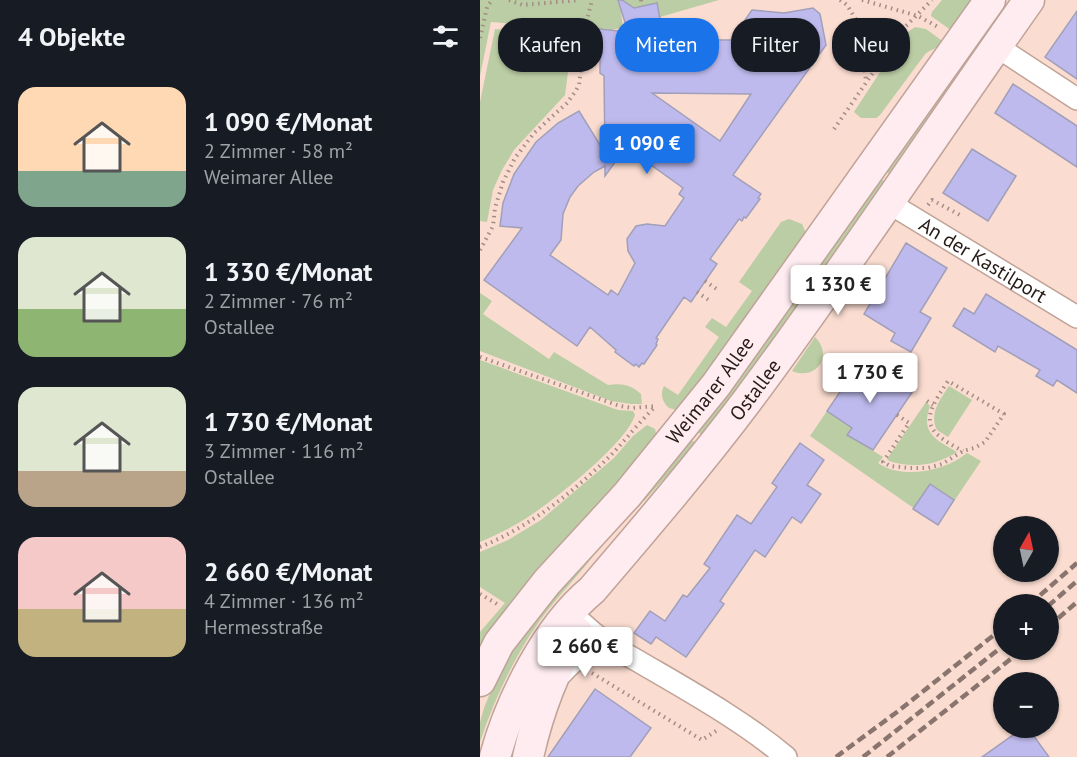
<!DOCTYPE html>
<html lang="de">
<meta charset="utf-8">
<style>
body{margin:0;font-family:"PT Sans",sans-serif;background:#20242c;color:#f1f3f6;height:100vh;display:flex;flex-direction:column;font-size:22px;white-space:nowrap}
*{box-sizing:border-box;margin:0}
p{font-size:20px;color:#9ea1a6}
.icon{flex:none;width:33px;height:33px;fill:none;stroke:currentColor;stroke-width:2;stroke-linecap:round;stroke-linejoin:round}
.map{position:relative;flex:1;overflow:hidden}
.panel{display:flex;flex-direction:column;background:#171b24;width:480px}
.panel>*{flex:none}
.hud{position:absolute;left:18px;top:18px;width:489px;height:54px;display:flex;gap:12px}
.needle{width:39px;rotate:9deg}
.fabs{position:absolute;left:513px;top:516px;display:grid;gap:12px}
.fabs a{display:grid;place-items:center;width:66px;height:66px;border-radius:50%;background:#171b24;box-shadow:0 2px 4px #0004;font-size:30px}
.price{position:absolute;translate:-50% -51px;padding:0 14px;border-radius:6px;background:#fff;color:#222;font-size:20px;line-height:39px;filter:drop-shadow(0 2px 3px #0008)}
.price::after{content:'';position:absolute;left:50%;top:36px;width:18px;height:14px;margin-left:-9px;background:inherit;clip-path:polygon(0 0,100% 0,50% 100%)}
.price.selected{background:#1a73e8;color:#fff}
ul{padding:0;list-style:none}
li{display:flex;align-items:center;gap:18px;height:150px;padding:0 18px}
li span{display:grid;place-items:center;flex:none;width:168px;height:120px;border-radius:18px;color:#555}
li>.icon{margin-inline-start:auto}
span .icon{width:72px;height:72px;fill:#fffc;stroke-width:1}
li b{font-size:26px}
h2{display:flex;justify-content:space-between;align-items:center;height:72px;padding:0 18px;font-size:26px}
.pill{padding:0 21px;border-radius:24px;background:#171b24;box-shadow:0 2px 4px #0004;font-size:21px;line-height:54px}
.pill.selected{background:#1a73e8;color:#fff}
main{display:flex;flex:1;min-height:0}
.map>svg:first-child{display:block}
</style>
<main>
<section class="panel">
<h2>4 Objekte<svg class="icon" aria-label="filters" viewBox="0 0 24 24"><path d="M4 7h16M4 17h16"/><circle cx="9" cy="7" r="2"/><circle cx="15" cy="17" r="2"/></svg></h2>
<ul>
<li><span style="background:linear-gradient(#ffd9b3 70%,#7fa58c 0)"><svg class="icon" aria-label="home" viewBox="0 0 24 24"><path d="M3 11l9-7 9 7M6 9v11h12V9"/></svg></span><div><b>1 090 €/Monat</b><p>2 Zimmer · 58 m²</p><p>Weimarer Allee</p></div></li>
<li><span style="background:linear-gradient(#dfe7d0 60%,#8fb573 0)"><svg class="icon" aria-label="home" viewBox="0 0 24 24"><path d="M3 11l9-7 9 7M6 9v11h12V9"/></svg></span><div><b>1 330 €/Monat</b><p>2 Zimmer · 76 m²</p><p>Ostallee</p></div></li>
<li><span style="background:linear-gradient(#dfe7d0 70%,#b9a48a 0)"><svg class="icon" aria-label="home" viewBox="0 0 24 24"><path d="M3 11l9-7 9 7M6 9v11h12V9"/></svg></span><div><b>1 730 €/Monat</b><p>3 Zimmer · 116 m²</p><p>Ostallee</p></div></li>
<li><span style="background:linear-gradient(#f6c9c9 60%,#c2b280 0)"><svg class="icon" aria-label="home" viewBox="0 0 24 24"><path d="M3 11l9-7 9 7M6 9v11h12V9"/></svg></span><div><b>2 660 €/Monat</b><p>4 Zimmer · 136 m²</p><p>Hermesstraße</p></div></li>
</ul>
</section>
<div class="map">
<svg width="597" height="757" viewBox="0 0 597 757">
<rect width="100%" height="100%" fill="#fadcd0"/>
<!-- green -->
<g fill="#bbcda4">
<path d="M0,0H239L180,17L177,3L154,8L146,3L141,12L143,27L121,33L119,29L91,25L86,28L11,22L0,76Z"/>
<path d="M462,0H494L472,31L451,16L452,12Z"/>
<path d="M435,27L446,29L465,43L446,53L400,115L396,118H381L374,112L425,34Z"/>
<path d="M15,29L78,34C72,48 77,53 90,57L85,95L34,150L22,170L13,190L7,222L0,221V102Z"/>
<path d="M487,57L492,60L413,176L403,170Z"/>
<path d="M398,177L407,183L226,436L216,432Z"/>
<path d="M309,219L322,224L326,233V239L200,411L189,408C182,402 180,394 184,386L198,395L239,337L225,327L232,318L246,327L272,291L259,282L301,222Z"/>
<path d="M0,293L12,301L3,314L69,359L74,352L128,385C142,383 151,385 161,394L162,404H151L131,401L0,351Z"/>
<path d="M335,337C354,356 336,381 312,371Z"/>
<path d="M0,360L138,410L153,411L155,415C147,443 71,503 45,519C31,528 15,535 0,542Z"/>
<path d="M469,386L492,400L468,437L457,430C449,413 460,400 469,386Z"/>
<path d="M446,402L450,406C440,433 456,440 477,452C457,465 433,469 409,461L407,459Z"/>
<path d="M347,411L372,428L368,435L403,457L398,463C422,480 466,471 487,453L501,461L458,525L330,436Z"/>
<path d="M167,425L175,429L177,438L0,649V632L25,603L0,587V552L28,540L61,520L134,458L153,436Z"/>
<path d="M210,440L215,442V445L164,501L159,503Z"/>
<path d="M114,552V555C94,581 70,604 52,632C30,666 13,703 0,742V722L4,708L17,676L45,628Z"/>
</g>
<!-- building -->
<g fill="#bfbaed" stroke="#a19fb9" stroke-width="1.5" fill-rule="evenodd">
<path d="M138,0H142L154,8L177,3L181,24L204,40H251L272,10L304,13L333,8L340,14L346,45L253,175L281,194L278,198L280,199L266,218L264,217L262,221L259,219L230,259L237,264L211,302L204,297L176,338L178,339L176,344L177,345L164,364L162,363L159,367L156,364L154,366L135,352L136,350L110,327L97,346L4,280L42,228L20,226L23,203L34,174L56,142L78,123L99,111L125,153L124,76L120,73V56L110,45H81L84,33L90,26L148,32ZM172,93L271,94L240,141ZM146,147L203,188L199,194L204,198L185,226L167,224L156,226L147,239L148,251L155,263L138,295L131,290L128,295L70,255L81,240L83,214L90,197L98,186L114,172L125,166V176Z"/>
<path d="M597,11V79L565,57Z"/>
<path d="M533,84L597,126V167L515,113Z"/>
<path d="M492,149L536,176L508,221L463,193Z"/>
<path d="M426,243L467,268L440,312L451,318L431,352L411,341L415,333L384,314Z"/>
<path d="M506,294L597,350V393L577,380L573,386L556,376L560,370L518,346L515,352L473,326L484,308L494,314Z"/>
<path d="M381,361L407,379L411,372L435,388L393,450L367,435L372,428L347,411Z"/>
<path d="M320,443L344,460L327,485L341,494L321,523L312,517L285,557L275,550L240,601L244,604L206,657L176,637L171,644L154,633L170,611L185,621L203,595L207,597L230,568L224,564L257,515L271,524L297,487L292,483Z"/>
<path d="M450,484L474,500L458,525L433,509Z"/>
<path d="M115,689L171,728L150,757H68Z"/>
<path d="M543,728H548L569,757H502Z"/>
</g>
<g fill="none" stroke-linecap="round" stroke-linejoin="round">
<defs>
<g id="street">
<path d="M516,46L597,99"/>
<path id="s1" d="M409,203L597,317"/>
<path d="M102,623C123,643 139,650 163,664C211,692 263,721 306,757"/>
<path d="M81,674C102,652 104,651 135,649"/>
</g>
<g id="secondary">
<path id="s2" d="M0,681L19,643L67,582L147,495L236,385L510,0"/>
<path id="s3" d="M15,757C30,701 67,627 112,590C165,528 218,466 267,401C365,270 455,133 549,0"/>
<path d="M48,757C58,712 73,671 97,632"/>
</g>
</defs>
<!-- street casing -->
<use href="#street" stroke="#c0a398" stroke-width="24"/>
<!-- secondary casing -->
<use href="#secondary" stroke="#c0a398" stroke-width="33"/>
<!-- path -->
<g stroke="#a38d84" stroke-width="4" stroke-dasharray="1.5 4.5" stroke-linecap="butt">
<path d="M29,0L43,5L100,0"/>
<path d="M161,0L162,6"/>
<path d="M360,0L367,5L378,23L386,81"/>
<path d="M382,0L438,16L460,28"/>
<path d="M105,28L112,0"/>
<path d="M0,38L7,7L12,0"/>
<path d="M354,129L424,28L452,0"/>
<path d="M448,205L452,200L480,215"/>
<path d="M0,250L13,226L15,208L23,182L35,158L54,133L87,103L95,92L99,85L104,44"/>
<path d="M225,281L238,290"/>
<path d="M217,292L230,301"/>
<path d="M0,357L140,406L152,408L176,406"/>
<path d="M447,401L453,405"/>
<path d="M417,415L429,423L403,462L410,466L430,468H448L462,464L483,451L494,448L505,442L524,414L468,381C443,418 440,429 483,451"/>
<path d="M0,547C48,528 92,493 129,457C145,441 159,422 176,406"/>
<path d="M0,594L17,604"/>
<path d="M112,673L222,740L236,731"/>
</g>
<!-- street -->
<use href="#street" stroke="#fff" stroke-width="21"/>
<!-- secondary -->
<use href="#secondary" stroke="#feecf0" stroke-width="30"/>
<!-- rail -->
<g stroke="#89756d" stroke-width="4.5" stroke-dasharray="9 4.5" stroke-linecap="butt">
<path d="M550,604L597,563"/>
<path d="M568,606L597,581"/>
<path d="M568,627L597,602"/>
<path d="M356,757L417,712L524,627"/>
<path d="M383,757L524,645"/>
<path d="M407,757L542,650"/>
</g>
</g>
<g text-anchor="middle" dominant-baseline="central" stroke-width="5" stroke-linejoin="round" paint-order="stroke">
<!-- street labels -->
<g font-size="20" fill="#251a16" stroke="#fff">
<text stroke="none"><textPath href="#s1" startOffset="110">An der Kastilport</textPath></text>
<text stroke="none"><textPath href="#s3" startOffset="454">Ostallee</textPath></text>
<text stroke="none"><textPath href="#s2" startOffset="372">Weimarer Allee</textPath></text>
</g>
</g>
</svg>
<div class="fabs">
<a><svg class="needle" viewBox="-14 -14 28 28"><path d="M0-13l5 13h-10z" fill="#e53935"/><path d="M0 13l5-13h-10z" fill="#9ea1a6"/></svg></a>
<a>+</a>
<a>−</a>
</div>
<b class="price selected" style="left:167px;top:175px">1 090 €</b>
<b class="price" style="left:358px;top:316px">1 330 €</b>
<b class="price" style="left:390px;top:404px">1 730 €</b>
<b class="price" style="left:105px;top:678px">2 660 €</b>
<div class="hud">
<a class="pill">Kaufen</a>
<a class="pill selected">Mieten</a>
<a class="pill">Filter</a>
<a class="pill">Neu</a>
</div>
</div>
</main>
